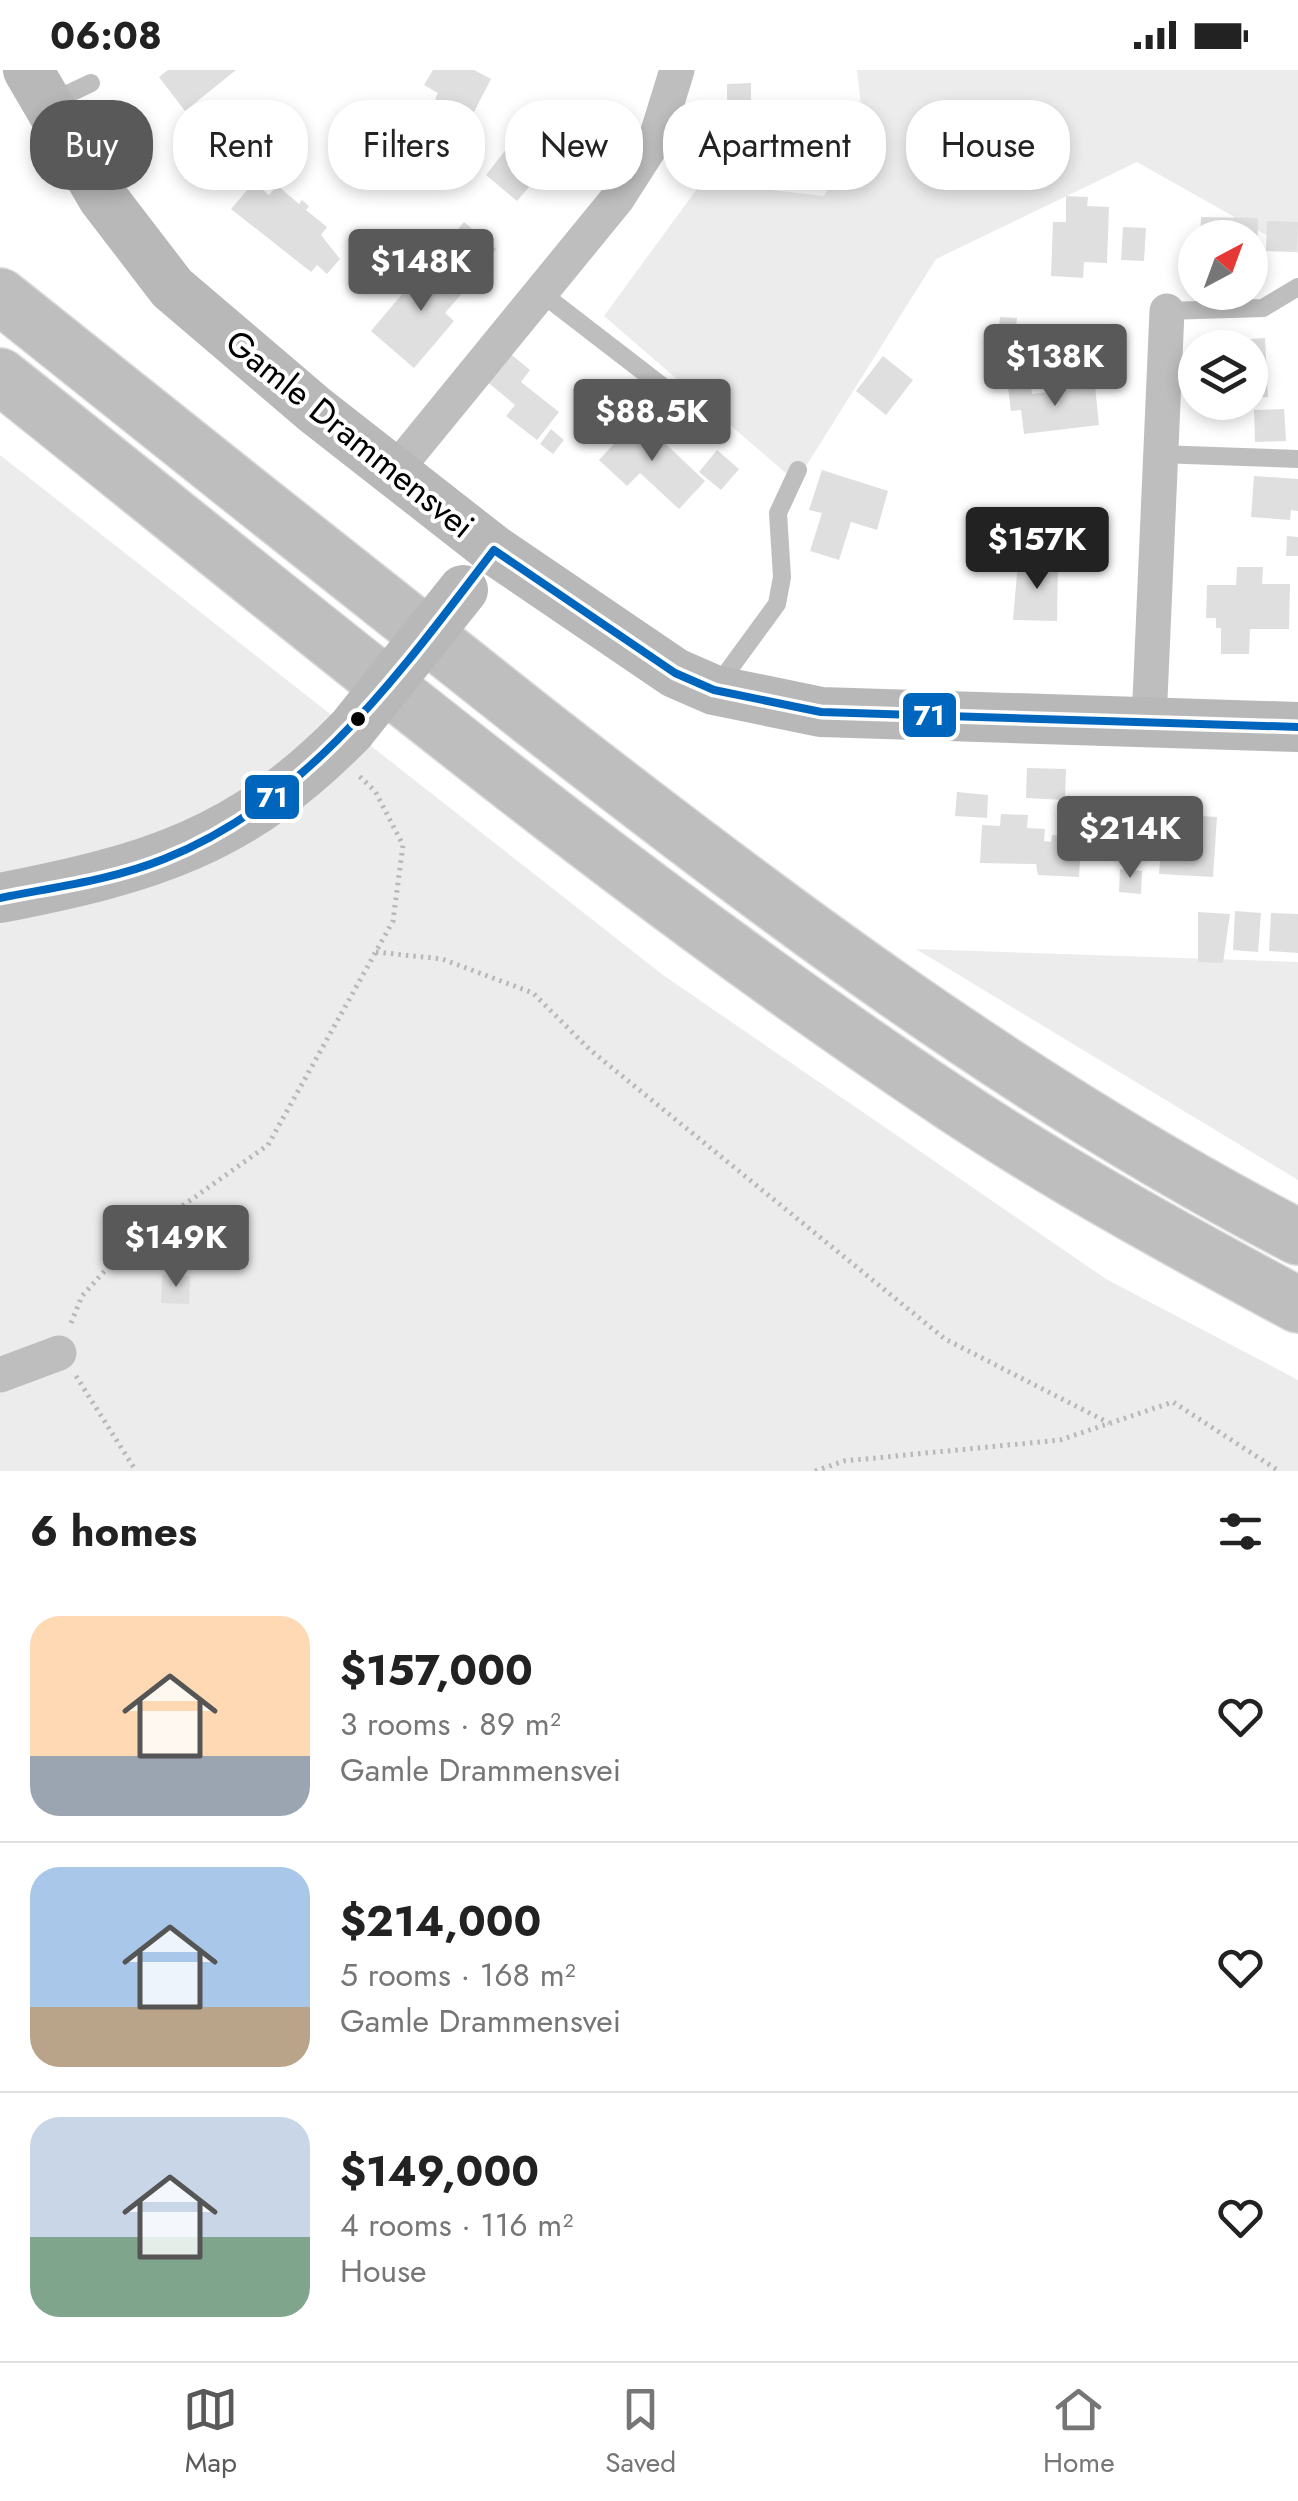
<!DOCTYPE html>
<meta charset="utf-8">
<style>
body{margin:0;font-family:Jost,sans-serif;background:#f6f6f6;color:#222;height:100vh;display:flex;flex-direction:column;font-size:38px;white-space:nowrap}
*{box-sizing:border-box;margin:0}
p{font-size:32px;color:#767676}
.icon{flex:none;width:55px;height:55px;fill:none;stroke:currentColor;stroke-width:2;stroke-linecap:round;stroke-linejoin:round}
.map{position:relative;height:1401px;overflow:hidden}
.panel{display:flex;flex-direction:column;background:#fff;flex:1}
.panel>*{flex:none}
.banner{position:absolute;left:30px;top:30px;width:1240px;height:90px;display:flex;gap:20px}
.needle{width:65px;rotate:41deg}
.fabs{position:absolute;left:1178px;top:150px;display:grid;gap:20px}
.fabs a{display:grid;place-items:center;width:90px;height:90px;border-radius:50%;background:#fff;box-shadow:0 5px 15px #0003;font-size:50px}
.price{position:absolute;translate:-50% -85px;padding:0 22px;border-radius:10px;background:#595959;color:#fff;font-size:32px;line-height:65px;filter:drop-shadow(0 2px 5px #0008)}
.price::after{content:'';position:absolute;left:50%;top:60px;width:30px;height:22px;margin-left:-15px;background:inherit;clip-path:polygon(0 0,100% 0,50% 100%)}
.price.current{background:#222;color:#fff}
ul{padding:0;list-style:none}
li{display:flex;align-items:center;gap:30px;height:250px;padding:0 30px}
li+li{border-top:2px solid #e0e0e0}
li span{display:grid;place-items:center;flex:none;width:280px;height:200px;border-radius:30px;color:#555}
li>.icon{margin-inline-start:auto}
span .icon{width:120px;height:120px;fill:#fffc;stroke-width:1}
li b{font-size:42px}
h2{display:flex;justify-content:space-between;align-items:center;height:120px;padding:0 30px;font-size:42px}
.tag{padding:0 35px;border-radius:40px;background:#fff;box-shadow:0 5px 15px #0003;font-size:35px;line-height:90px}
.tag.current{background:#595959;color:#fff}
.status{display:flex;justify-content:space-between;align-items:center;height:70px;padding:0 50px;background:#fff;direction:ltr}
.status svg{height:28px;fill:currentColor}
.tabs{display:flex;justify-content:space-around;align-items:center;height:140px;border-top:2px solid #e0e0e0;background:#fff;font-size:28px;color:#767676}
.tabs a{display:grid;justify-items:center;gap:5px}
.tabs .current{color:#595959}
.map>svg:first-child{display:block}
</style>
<div class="status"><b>06:08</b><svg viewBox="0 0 49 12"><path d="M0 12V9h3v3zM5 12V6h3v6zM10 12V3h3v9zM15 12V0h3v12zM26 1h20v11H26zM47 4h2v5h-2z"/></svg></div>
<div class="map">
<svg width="1298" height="1401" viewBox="0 0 1298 1401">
<rect width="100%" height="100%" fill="#fff"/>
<!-- green -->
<g fill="#ececec">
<path d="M857,0H1298V183L1137,92L936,189L796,412L604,246L702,112L824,126L863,54Z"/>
<path d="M0,385L663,905L1106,1209L1298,1310V1401H0Z"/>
<path d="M916,879L1298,892V1110Z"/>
</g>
<!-- building -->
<g fill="#dfdfdf">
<path d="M168,0H236L185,41L159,7Z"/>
<path d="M433,0H474L491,9L474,42L461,35L458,41L435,29L438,23L424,15Z"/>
<path d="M751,13V41L727,42V14Z"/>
<path d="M511,73L547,96L517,131L486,105Z"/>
<path d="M254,112L269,125L277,115L299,134L302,130L309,136L306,140L327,157L321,165L340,189L327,204L317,195L311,202L231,139Z"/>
<path d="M1066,126L1088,127L1087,136L1109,137L1107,193L1084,192L1083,208L1051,206L1053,152H1066Z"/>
<path d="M1201,147L1258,148L1257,194L1250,193V168H1200Z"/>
<path d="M1267,151L1298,152L1297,182L1266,181Z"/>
<path d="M464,152L496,179L476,204L443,177Z"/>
<path d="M1123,157L1146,158L1144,191L1121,190Z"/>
<path d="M446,192L471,213L445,243L454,251L414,298L371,261L420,203L430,211Z"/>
<path d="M1000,247L1017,248L1014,278L997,277Z"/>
<path d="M1265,268L1268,327L1250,328V278H1223V271Z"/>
<path d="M508,282L530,300L521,312L559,342L537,370L506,346L515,335L485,310Z"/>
<path d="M883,286L913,310L886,345L856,321Z"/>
<path d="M1031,315L1032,324L1095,316L1099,355L1024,364L1021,340L1011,341L1008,318Z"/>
<path d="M1284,339L1286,371L1255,372L1254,340Z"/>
<path d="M638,348L705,411L679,439L640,403L627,416L599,390Z"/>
<path d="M551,359L564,370L553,384L540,374Z"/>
<path d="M717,380L739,399L721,420L699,402Z"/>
<path d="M822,400L888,421L877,460L851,452L839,490L810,481L822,443L809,440Z"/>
<path d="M1254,406L1298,409V441L1291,440L1290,450L1251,447Z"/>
<path d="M1020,447H1054V476L1020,477Z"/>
<path d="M1287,466L1298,467V486H1286Z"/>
<path d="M1018,492H1058L1057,551L1013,550Z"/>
<path d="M1237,497H1263L1262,514H1290L1289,559H1250L1249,584H1221V558H1216V548H1206L1207,515H1236Z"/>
<path d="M1027,698L1066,699L1065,730L1026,728Z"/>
<path d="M957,722L988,725L987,748L955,746Z"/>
<path d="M1001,744L1028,745L1027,758L1045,759L1044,771L1051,772L1052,765L1066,766V773L1081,774L1079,807L1038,805L1036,794L980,793L982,755L1000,756Z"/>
<path d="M1184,745L1217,747L1213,807L1159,804L1162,768L1182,769Z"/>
<path d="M1120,799L1142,801L1141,824L1119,822Z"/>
<path d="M1235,841L1261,843L1258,882L1233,880Z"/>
<path d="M1198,842L1230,844L1223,893L1198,892Z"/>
<path d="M1271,843L1298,844V883L1269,881Z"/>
<path d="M162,1205L190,1206L189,1234L161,1233Z"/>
</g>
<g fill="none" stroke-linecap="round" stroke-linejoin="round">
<defs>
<g id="highway">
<path d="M0,226C177,367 353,508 531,648C775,839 1022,1024 1298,1167"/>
<path d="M0,306C311,554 619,812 951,1033C1062,1107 1181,1172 1298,1235"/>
</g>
</defs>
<!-- highway casing -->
<use href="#highway" stroke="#dbdbdb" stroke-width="58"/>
<!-- path -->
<g stroke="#b9b9b9" stroke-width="5" stroke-dasharray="2.5 5" stroke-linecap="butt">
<path d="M376,882L442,889L533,923L589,979L945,1269L1109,1353"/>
<path d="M71,1253L82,1226L129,1174L268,1075L393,851L403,775L375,721L357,704"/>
<path d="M76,1306L136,1401"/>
<path d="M815,1401L844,1391L1060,1370L1173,1332L1279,1401"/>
</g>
<!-- lane -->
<g stroke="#bebebe" stroke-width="18">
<path d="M51,32L91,13"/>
<path d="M540,222L719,360"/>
<path d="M1167,241L1263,238L1298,217"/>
<path d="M1158,384L1298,389"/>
<path d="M717,616L777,534L782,507L778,443L798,400"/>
</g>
<!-- street -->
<g stroke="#bebebe" stroke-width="35">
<path d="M394,402L617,129L656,68L677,0"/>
<path d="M1149,652L1167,241"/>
<path d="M0,1305L59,1283"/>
</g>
<!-- secondary -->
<g stroke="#b8b8b8" stroke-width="50">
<path d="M28,0L103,128L172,218L315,340L494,480L675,603L714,620L821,642L1298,657"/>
<path d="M0,828C149,799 242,772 351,660"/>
</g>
<!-- highway -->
<use href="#highway" stroke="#bebebe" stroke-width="55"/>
<!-- secondary-bridge -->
<path stroke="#b8b8b8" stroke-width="50" d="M351,660L463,520"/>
<defs>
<path id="bus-1" d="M0,828C55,817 112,810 164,789C310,731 401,601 494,480L675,603L714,620L821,642L1298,657"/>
</defs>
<!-- bus-1 casing -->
<use href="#bus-1" stroke="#fff" stroke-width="15"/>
<!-- bus-1 -->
<use href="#bus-1" stroke="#0065bd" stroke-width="8"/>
</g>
<!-- markers -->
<circle fill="#000" stroke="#fff" stroke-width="4" cx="358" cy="649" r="9"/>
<g text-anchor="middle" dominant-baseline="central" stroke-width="8" stroke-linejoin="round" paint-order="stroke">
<!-- street labels -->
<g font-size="35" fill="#000" stroke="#fff">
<text transform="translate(350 364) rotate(39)">Gamle Drammensvei</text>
</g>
</g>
<g stroke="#fff" stroke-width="4">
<rect x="901" y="621" width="57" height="48" rx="10" fill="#0065bd"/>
<rect x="243" y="703" width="58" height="48" rx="10" fill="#0065bd"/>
</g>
<g font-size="28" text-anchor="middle" font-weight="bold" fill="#fff">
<text x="929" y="655">71</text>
<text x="272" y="737">71</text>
</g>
</svg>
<div class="fabs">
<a><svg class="needle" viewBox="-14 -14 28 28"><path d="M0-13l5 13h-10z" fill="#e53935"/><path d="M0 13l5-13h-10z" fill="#767676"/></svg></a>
<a><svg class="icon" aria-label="layers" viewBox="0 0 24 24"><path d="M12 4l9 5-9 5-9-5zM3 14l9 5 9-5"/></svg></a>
</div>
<b class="price" style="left:421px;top:244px">$148K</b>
<b class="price" style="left:1055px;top:339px">$138K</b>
<b class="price" style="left:652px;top:394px">$88.5K</b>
<b class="price current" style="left:1037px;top:522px">$157K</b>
<b class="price" style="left:1130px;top:811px">$214K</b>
<b class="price" style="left:176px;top:1220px">$149K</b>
<div class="banner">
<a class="tag current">Buy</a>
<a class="tag">Rent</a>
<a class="tag">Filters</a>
<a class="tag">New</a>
<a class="tag">Apartment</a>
<a class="tag">House</a>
</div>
</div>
<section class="panel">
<h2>6 homes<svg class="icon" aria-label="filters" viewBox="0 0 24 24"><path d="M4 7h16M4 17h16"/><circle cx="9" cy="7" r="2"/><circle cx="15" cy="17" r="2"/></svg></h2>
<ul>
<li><span style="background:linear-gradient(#ffd9b3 70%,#9aa5b1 0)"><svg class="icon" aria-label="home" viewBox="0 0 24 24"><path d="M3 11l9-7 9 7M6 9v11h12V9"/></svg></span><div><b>$157,000</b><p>3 rooms · 89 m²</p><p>Gamle Drammensvei</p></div><svg class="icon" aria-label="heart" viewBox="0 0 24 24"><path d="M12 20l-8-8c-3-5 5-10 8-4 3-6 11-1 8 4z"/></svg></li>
<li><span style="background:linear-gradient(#a9c7e8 70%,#b9a48a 0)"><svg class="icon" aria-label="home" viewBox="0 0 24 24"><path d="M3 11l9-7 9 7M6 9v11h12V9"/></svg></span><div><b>$214,000</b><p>5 rooms · 168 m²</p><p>Gamle Drammensvei</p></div><svg class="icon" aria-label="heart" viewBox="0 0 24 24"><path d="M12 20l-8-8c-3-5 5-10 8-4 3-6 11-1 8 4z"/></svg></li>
<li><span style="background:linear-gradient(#c9d6e8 60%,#7fa58c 0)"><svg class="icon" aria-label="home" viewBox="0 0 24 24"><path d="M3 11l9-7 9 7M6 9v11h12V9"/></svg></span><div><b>$149,000</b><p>4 rooms · 116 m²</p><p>House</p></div><svg class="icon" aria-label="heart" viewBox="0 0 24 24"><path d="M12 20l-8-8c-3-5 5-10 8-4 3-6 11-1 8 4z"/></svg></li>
</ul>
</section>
<nav class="tabs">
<a class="current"><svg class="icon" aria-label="map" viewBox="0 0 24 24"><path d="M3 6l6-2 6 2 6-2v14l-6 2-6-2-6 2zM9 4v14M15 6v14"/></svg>Map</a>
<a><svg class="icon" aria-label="saved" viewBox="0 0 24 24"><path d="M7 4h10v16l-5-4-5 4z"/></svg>Saved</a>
<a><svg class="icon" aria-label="home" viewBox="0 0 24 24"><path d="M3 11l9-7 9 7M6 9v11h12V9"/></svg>Home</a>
</nav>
